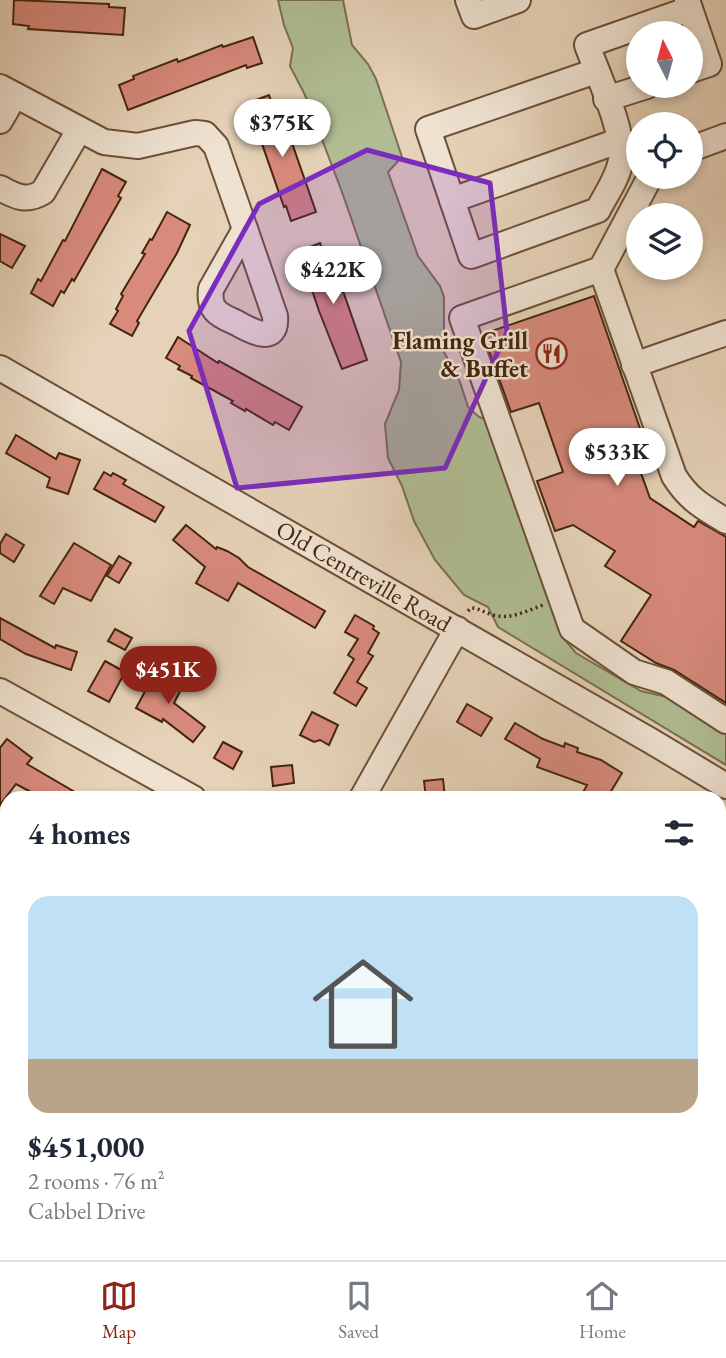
<!DOCTYPE html>
<meta charset="utf-8">
<style>
body{margin:0;font-family:"EB Garamond",serif;background:#f2f2f3;color:#1f2937;height:100vh;display:flex;flex-direction:column;font-size:26px;white-space:nowrap}
*{box-sizing:border-box;margin:0}
p{font-size:23px;color:#747a83}
.icon{flex:none;width:38px;height:38px;fill:none;stroke:currentColor;stroke-width:2;stroke-linecap:round;stroke-linejoin:round}
.map{position:relative;flex:1;overflow:hidden}
.panel{position:absolute;left:0px;top:791px;width:726px;height:469px;display:flex;flex-direction:column;background:#fff;border-radius:21px 21px 0 0;box-shadow:0 4px 10px #0003}
.panel>*{flex:none}
.needle{width:46px;rotate:354deg}
.fabs{position:absolute;left:626px;top:21px;display:grid;gap:14px}
.fabs a{display:grid;place-items:center;width:77px;height:77px;border-radius:50%;background:#fff;box-shadow:0 4px 10px #0003;font-size:35px}
.price{position:absolute;translate:-50% -60px;padding:0 16px;border-radius:24px;background:#fff;color:#222;font-size:23px;line-height:46px;filter:drop-shadow(0 2px 4px #0008)}
.price::after{content:'';position:absolute;left:50%;top:42px;width:21px;height:16px;margin-left:-10px;background:inherit;clip-path:polygon(0 0,100% 0,50% 100%)}
.price.current{background:#8f2418;color:#fff}
ul{padding:0;list-style:none}
li{display:grid;align-content:center;gap:14px;height:371px;padding:0 28px}
li span{display:grid;place-items:center;height:217px;border-radius:21px;color:#555}
li>.icon{margin-inline-start:auto}
span .icon{width:126px;height:126px;fill:#fffc;stroke-width:1}
li b{font-size:30px}
h2{display:flex;justify-content:space-between;align-items:center;height:84px;padding:0 28px;font-size:30px}
.tab-bar{display:flex;justify-content:space-around;align-items:center;height:98px;border-top:2px solid #e0e1e3;background:#fff;font-size:19px;color:#747a83}
.tab-bar a{display:grid;justify-items:center;gap:4px}
.tab-bar .current{color:#8f2418}
.map>svg:first-child{display:block}
</style>
<div class="map">
<svg width="726" height="1260" viewBox="0 0 726 1260">
<rect width="100%" height="100%" fill="#e6d2b8"/>
<filter id="stains"><feTurbulence type="fractalNoise" baseFrequency=".00286" numOctaves="4"/><feColorMatrix values="0 0 0 0 .2 0 0 0 0 .09 0 0 0 0 .02 0 0 0 .5 -.17"/></filter>
<radialGradient id="worn" r=".72"><stop offset=".6" stop-color="#630" stop-opacity="0"/><stop offset="1" stop-color="#630" stop-opacity=".3"/></radialGradient>
<!-- green -->
<path fill="#b0bd93" stroke="#7a7150" stroke-width="2" d="M278,0H343L352,45L368,64L376,79L402,157L388,172L418,256L440,286L444,297V352L460,382L468,407L479,417L491,421L565,640L576,653L641,691L667,697L726,734V765L498,627L488,607L464,595L435,560L414,521L402,486L388,458L385,424L399,390L401,362L342,192L305,95L290,66L293,48L284,25Z"/>
<!-- building -->
<g fill="#d88a7c" stroke="#44250c" stroke-width="2">
<path d="M14,0L109,4V7L125,8L123,35L28,29L29,26L13,24Z"/>
<path d="M253,37L262,63L247,68L246,65L128,110L119,85L134,79L133,76L177,59L178,62L222,45L223,47Z"/>
<path d="M269,95L274,110L277,109L282,124L285,123L316,212L291,221L286,206L284,207L253,118H251L246,104Z"/>
<path d="M102,169L126,182L118,196L121,198L74,281L72,279L64,293L61,291L53,306L31,293L38,279L41,281L63,240L65,241Z"/>
<path d="M167,212L190,225L177,253L137,321L139,323L132,336L110,324L118,311L116,309L123,296L121,294L145,254L142,253L150,239L152,240Z"/>
<path d="M0,234L25,246L12,268L0,261Z"/>
<path d="M320,243L326,258L328,257L334,272L336,271L367,360L342,369L319,311L304,266H302L297,252Z"/>
<path d="M594,296L645,443L632,448L650,498L694,527L698,521L726,537V703L674,670L656,663L621,641L651,595L605,566L615,551L573,525L555,531L537,481L563,472L539,403L511,412L483,334Z"/>
<path d="M178,337L218,363L219,361L302,407L289,430L275,422L273,425L246,409L245,411L231,403L233,401L191,378L192,376L178,369L180,366L166,358Z"/>
<path d="M16,435L56,459L59,453L80,460L68,494L47,487L50,478L6,453Z"/>
<path d="M104,472L111,476L113,473L126,480L123,484L164,507L155,522L94,489Z"/>
<path d="M186,525L216,549L217,547L227,551L239,558L248,567L325,611L315,628L238,583L228,601L196,583L205,567L173,540Z"/>
<path d="M6,534L24,545L14,562L0,553V544Z"/>
<path d="M74,543L111,565L91,601L63,588L54,604L40,596Z"/>
<path d="M119,556L131,563L119,583L107,576Z"/>
<path d="M355,615L374,626L373,629L379,633L368,653L373,656L357,682L367,688L356,706L334,693L354,659L348,655L358,639L345,632Z"/>
<path d="M0,618L55,648L56,645L77,652L71,670L26,654L0,639Z"/>
<path d="M115,629L132,638L125,650L108,641Z"/>
<path d="M105,661L125,672L109,702L88,691Z"/>
<path d="M156,671L183,686L174,703L205,727L193,742L163,719L162,722L136,708Z"/>
<path d="M467,704L492,718L481,736L457,722Z"/>
<path d="M312,712L338,725L329,745L320,740L314,742L300,735Z"/>
<path d="M515,723L543,739L564,747L565,743L578,748L577,752L601,760L622,773L607,798H580L587,785L537,767L540,759L505,739Z"/>
<path d="M7,739L32,758L27,764L85,798H42L16,784L0,805V748Z"/>
<path d="M223,742L242,752L233,769L214,758Z"/>
<path d="M292,765L294,783L273,786L271,767Z"/>
<path d="M443,779L445,798H426L424,781Z"/>
</g>
<g fill="none" stroke-linecap="round" stroke-linejoin="round">
<defs>
<g id="minor">
<path d="M468,0L474,16L518,0"/>
<path d="M687,0L709,64L691,70"/>
<path d="M596,71L428,129L471,256L598,210C606,194 618,178 621,160C625,132 597,73 587,45L690,9"/>
<path d="M0,87L104,142L138,146L195,133L205,134L216,146L245,229"/>
<path d="M606,99L647,86"/>
<path d="M0,121L15,95"/>
<path d="M691,149L726,136"/>
<path d="M650,177L601,269L674,476C689,500 703,507 726,521"/>
<path d="M0,188C16,197 27,202 43,192L79,130"/>
<path d="M452,200L621,140"/>
<path d="M245,229L275,316C278,347 249,330 235,322C228,319 220,316 215,310C210,304 210,297 211,289Z"/>
<path d="M601,269L462,318L572,629L634,672L666,682L726,721"/>
<path d="M634,365L726,333"/>
<path d="M0,368L651,741L726,786"/>
<path d="M0,691L193,798"/>
<path d="M362,798L457,629"/>
<path d="M0,1027L7,1031"/>
<path d="M286,1253L288,1260"/>
<path d="M596,1260L597,1253"/>
</g>
</defs>
<!-- minor casing -->
<use href="#minor" stroke="#6c5037" stroke-width="28"/>
<!-- path -->
<path stroke="#44250c" stroke-width="3.5" stroke-dasharray="2 3.5" stroke-linecap="butt" d="M468,611L471,608C479,608 485,613 493,615C510,620 526,611 543,605"/>
<!-- minor -->
<use href="#minor" stroke="#efe2d1" stroke-width="24"/>
</g>
<!-- marked area -->
<path fill="#7b2cbf" fill-opacity="0.2" stroke="#7b2cbf" stroke-width="5" stroke-linejoin="round" d="M367,150L490,183L507,332L445,468L237,488L189,331L259,204Z"/>
<!-- icons -->
<defs>
<symbol id="restaurant-ring" viewBox="-11 -11 22 22"><circle r="9.5" fill="#efe2d1" stroke="#8f2418" stroke-width="1.5"/><path d="M-5-6h1v4h1v-4h1v4h1v-4h1v5L-1.5 .5V6h-2V.5L-5-1ZM5-6V6H3V1.5H1.5Q1.5-4 5-6Z" fill="#8f2418"/></symbol>
</defs>
<g fill-rule="evenodd">
<use href="#restaurant-ring" x="534" y="336" width="35" height="35"/>
</g>
<g text-anchor="middle" dominant-baseline="central" stroke-width="5" stroke-linejoin="round" paint-order="stroke">
<!-- poi labels -->
<g font-size="24" font-weight="bold" fill="#44250c" stroke="#efe2d1" text-anchor="end">
<text x="528" y="340">Flaming Grill<tspan x="528" dy="28">&amp; Buffet</tspan></text>
</g>
<!-- street labels -->
<g font-size="24" fill="#44250c" stroke="#efe2d1">
<text transform="translate(364 576) rotate(30)">Old Centreville Road</text>
</g>
</g>
<rect width="100%" height="100%" filter="url(#stains)"/>
<rect width="100%" height="100%" fill="url(#worn)"/>
</svg>
<div class="fabs">
<a><svg class="needle" viewBox="-14 -14 28 28"><path d="M0-13l5 13h-10z" fill="#e53935"/><path d="M0 13l5-13h-10z" fill="#747a83"/></svg></a>
<a><svg class="icon" aria-label="locate" viewBox="0 0 24 24"><circle cx="12" cy="12" r="6"/><path d="M12 2v4M12 18v4M2 12h4M18 12h4"/></svg></a>
<a><svg class="icon" aria-label="layers" viewBox="0 0 24 24"><path d="M12 4l9 5-9 5-9-5zM3 14l9 5 9-5"/></svg></a>
</div>
<b class="price" style="left:282px;top:159px">$375K</b>
<b class="price" style="left:333px;top:306px">$422K</b>
<b class="price" style="left:617px;top:488px">$533K</b>
<b class="price current" style="left:168px;top:706px">$451K</b>
<section class="panel">
<h2>4 homes<svg class="icon" aria-label="filters" viewBox="0 0 24 24"><path d="M4 7h16M4 17h16"/><circle cx="9" cy="7" r="2"/><circle cx="15" cy="17" r="2"/></svg></h2>
<ul>
<li><span style="background:linear-gradient(#bfe0f5 75%,#b9a48a 0)"><svg class="icon" aria-label="home" viewBox="0 0 24 24"><path d="M3 11l9-7 9 7M6 9v11h12V9"/></svg></span><div><b>$451,000</b><p>2 rooms · 76 m²</p><p>Cabbel Drive</p></div></li>
</ul>
</section>
</div>
<nav class="tab-bar">
<a class="current"><svg class="icon" aria-label="map" viewBox="0 0 24 24"><path d="M3 6l6-2 6 2 6-2v14l-6 2-6-2-6 2zM9 4v14M15 6v14"/></svg>Map</a>
<a><svg class="icon" aria-label="saved" viewBox="0 0 24 24"><path d="M7 4h10v16l-5-4-5 4z"/></svg>Saved</a>
<a><svg class="icon" aria-label="home" viewBox="0 0 24 24"><path d="M3 11l9-7 9 7M6 9v11h12V9"/></svg>Home</a>
</nav>
